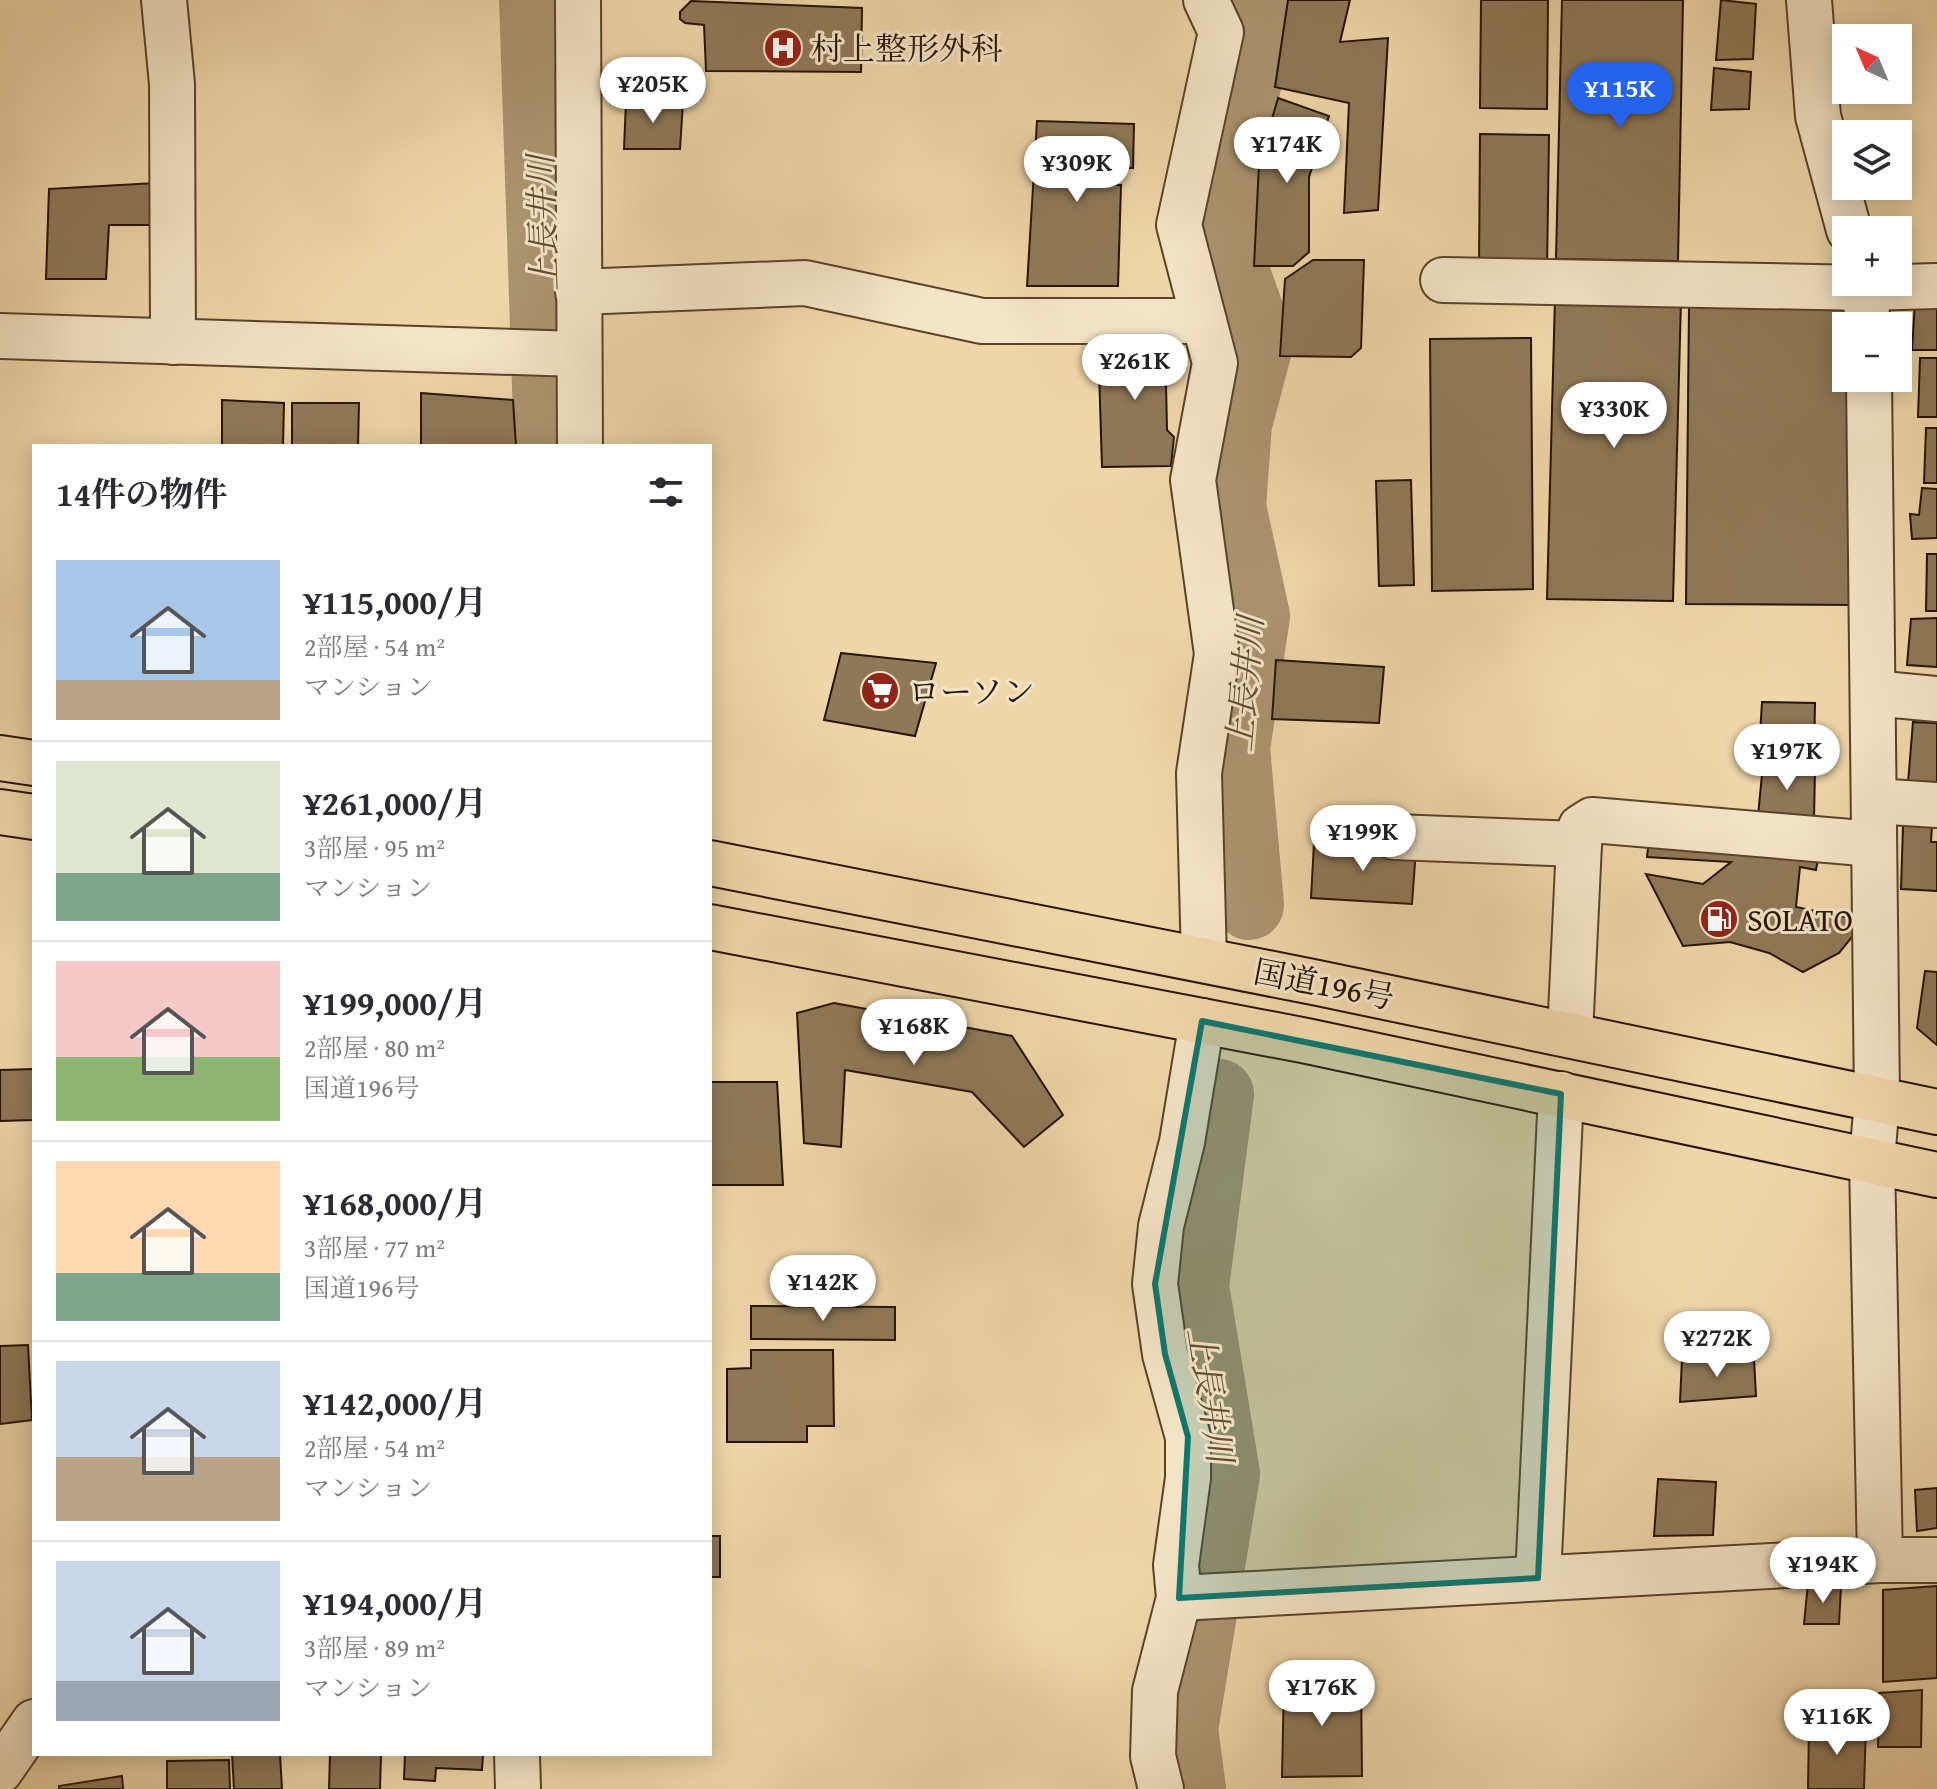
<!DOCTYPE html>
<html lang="ja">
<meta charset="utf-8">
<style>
body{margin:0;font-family:"Gentium Book Plus","Noto Serif JP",serif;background:#f2f2f3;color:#2b2b33;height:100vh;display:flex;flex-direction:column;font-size:30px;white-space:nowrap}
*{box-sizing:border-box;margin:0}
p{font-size:26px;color:#7c7c81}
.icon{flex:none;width:44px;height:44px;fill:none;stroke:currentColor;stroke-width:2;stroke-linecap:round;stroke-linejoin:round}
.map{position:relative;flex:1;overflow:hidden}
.drawer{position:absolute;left:32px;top:444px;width:680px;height:1312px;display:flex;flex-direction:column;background:#fff;border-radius:0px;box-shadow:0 4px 20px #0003}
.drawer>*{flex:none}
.needle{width:52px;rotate:316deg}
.fabs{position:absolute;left:1832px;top:24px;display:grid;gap:16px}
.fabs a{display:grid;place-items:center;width:80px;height:80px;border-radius:0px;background:#fff;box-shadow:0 4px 20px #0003;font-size:40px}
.price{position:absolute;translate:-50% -68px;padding:0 18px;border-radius:28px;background:#fff;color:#222;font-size:26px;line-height:52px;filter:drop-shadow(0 2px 4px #0008)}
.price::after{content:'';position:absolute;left:50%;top:48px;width:24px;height:18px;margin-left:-12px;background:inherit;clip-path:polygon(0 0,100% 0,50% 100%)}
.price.on{background:#2563eb;color:#fff}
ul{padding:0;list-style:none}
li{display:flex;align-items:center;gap:24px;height:200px;padding:0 24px}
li+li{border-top:2px solid #e1e1e2}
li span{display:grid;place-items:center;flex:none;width:224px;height:160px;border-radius:0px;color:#555}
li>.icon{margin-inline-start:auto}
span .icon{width:96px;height:96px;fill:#fffc;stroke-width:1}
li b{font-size:34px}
h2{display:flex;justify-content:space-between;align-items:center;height:96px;padding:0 24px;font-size:34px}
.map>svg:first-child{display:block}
</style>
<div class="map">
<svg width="1937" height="1789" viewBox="0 0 1937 1789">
<rect width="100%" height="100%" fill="#f0d7aa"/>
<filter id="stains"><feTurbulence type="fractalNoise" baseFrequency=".0025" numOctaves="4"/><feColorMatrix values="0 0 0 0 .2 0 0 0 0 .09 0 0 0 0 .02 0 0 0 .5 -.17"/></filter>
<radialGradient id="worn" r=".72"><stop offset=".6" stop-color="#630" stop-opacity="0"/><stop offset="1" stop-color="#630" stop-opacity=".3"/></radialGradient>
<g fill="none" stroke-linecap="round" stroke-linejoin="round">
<!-- river -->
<g stroke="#ab9470" stroke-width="70">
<path d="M534,0L549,446"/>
<path d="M1248,0L1255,15L1251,68L1225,158L1223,239L1259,341L1237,424L1231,507L1255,616L1235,748L1249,905"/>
<path d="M1191,1789L1183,1729L1225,1474L1194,1286L1219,1094"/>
</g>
</g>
<!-- building -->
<g fill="#8f7858" stroke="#261200" stroke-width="2">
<path d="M1288,0H1350L1340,42L1388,38L1378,210L1344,213L1349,103L1275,87Z"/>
<path d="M1481,0H1548L1547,109L1480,108Z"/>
<path d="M1562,0H1683L1678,261L1556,259Z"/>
<path d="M1721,0L1756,4L1753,59L1716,60Z"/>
<path d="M691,1L862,8L861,72L706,71L704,25L685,23L680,19V12Z"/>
<path d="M1714,68L1751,72L1749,109L1711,110Z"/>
<path d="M1278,98L1329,116L1309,177V252L1293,266H1254L1259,164Z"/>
<path d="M626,101L683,102L680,149H624Z"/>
<path d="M1037,121L1134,124L1133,168H1092L1091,184L1121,185L1118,286H1027Z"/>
<path d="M1480,134L1549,135L1547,270H1479Z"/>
<path d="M155,183V225H109L106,279H46L49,189Z"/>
<path d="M1313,260H1364L1361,348L1351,357L1280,356L1285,279Z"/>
<path d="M1555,298L1681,300L1673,601L1547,599Z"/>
<path d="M1937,301V350H1912L1915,302Z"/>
<path d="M1689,305L1859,306L1846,326V378H1858L1856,605L1686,604Z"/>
<path d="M1157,337L1170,345L1173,377L1166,384L1167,430L1174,437L1171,466L1102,467L1098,338Z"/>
<path d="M1531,338L1533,589L1432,591L1430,339Z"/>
<path d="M1920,358H1937V417H1918Z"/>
<path d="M421,393L513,400L516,446H421Z"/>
<path d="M222,400L284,403L283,446H222Z"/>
<path d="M292,403H359L358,446H292Z"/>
<path d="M1926,428H1937V483H1924Z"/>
<path d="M1411,480L1414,585L1379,586L1376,481Z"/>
<path d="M1922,488L1937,489V538L1912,539L1910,514L1919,515Z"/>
<path d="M1927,554H1937V611H1926Z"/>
<path d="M1937,618V667L1907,665L1911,619Z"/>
<path d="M841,653L936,663L915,736L824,720Z"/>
<path d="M1276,660L1384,667L1379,723L1272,719Z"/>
<path d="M1762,702L1815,703L1814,751H1759Z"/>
<path d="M1913,722L1937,723V784L1908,783Z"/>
<path d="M1763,764L1815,768L1814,819L1758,816Z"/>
<path d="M1652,814L1824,827L1816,870L1800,867L1796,907L1865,921L1839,953L1803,972L1769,953L1730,942L1683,946L1646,874L1703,884L1731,862L1647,857Z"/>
<path d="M1932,825L1931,842H1937V891L1901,889L1903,826Z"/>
<path d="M1314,843L1416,849L1412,904L1311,898Z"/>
<path d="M1925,971L1937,972V1045L1917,1028Z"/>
<path d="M834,1003L1012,1036L1063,1115L1024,1147L972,1092L845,1070L841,1147L804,1143L797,1013Z"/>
<path d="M34,1069V1120L0,1121V1070Z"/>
<path d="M710,1082H777L783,1185H710Z"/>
<path d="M751,1306L895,1307V1340L751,1339Z"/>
<path d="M28,1345L32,1420L0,1424V1346Z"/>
<path d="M751,1350H833L834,1426H807V1442H727V1369L751,1368Z"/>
<path d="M1682,1359H1754L1756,1396L1680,1402Z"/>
<path d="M1658,1479L1716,1482L1713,1535L1654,1536Z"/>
<path d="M1937,1488V1528L1917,1531L1915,1490Z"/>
<rect x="710" y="1536" width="10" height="41"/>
<path d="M1808,1583L1841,1587L1839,1624H1804Z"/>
<path d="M1937,1586V1678L1883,1682V1590Z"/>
<path d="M1361,1677L1362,1776L1282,1777L1284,1680Z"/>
<path d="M1922,1690L1921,1747H1878L1879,1693Z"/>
<path d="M1866,1724L1864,1789H1808L1809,1726Z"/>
<path d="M232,1754H280L282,1789H234Z"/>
<path d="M330,1754H381L380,1789H329Z"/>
<path d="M405,1754H483L482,1770L436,1768L435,1781L404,1779Z"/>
<path d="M229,1760L230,1789H167V1761Z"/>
<path d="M122,1776L123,1789H59V1786Z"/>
</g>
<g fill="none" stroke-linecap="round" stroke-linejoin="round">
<defs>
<g id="minor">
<path d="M164,0L172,84L173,342"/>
<path d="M578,0L580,446"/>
<path d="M1809,0L1818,116L1849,230"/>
<path d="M1443,280L1866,288L1937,286"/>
<path d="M1864,282L1868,326"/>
<path d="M578,292L805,283L982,321H1204"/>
<path d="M0,336L578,354"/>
<path d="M1869,378L1877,1100L1872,1160L1880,1560H1937"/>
<path d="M1873,693L1937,699"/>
<path d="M1874,801L1937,805"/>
<path d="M1394,837L1579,844"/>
<path d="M1204,960L1199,773L1217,654L1193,480L1215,363L1179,225L1221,32L1206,0"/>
<path d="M1570,1035L1579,844L1581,827L1592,820L1874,844"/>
<path d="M1538,1578L1561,1094"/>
<path d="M1179,1598L1880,1560"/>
<path d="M517,1754L518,1789"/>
<path d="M0,1771L34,1722"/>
<path d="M1161,1789L1153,1756L1155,1691L1179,1598L1176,1565L1188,1478V1437L1165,1354L1155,1284L1161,1226L1182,1142L1202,1021"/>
</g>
<g id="highway">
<path d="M0,758L34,763"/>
<path d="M0,812L34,817"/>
<path d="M710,863L1318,983L1937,1112"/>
<path d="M710,927L1307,1041L1937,1175"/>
</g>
</defs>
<!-- minor casing -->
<use href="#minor" stroke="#58432a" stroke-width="48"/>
<!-- highway casing -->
<use href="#highway" stroke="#261200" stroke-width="48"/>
<!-- minor -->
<use href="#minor" stroke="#f5e5c8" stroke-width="44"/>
<!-- highway -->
<use href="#highway" stroke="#f0d7aa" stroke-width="44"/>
</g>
<!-- marked area -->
<path fill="#0f766e" fill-opacity="0.2" stroke="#0f766e" stroke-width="6" stroke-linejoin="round" d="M1202,1021L1561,1094L1538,1578L1179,1598L1188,1437L1165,1354L1155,1284Z"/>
<!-- icons -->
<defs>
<symbol id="hospital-disc" viewBox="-11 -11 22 22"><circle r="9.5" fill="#8f2418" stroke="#f5e5c8"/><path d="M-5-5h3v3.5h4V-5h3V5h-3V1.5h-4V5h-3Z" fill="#fff"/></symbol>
<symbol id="supermarket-disc" viewBox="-11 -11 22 22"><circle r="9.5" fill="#8f2418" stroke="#f5e5c8"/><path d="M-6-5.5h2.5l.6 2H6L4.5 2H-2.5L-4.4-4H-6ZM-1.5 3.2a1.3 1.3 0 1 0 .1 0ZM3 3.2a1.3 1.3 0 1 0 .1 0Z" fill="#fff"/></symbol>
<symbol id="fuel-disc" viewBox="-11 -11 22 22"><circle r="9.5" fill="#8f2418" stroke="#f5e5c8"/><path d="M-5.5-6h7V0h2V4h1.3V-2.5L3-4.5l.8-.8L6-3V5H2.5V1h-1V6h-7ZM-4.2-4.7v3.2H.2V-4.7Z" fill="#fff"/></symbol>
</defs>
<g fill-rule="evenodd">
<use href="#hospital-disc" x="761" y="26" width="44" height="44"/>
<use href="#supermarket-disc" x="858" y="669" width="44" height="44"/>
<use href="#fuel-disc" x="1697" y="897" width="44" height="44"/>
</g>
<g text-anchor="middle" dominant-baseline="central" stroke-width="6" stroke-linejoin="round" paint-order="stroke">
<!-- poi labels -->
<g font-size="32" fill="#261200" stroke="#f5e5c8" text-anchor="start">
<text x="811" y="48">村上整形外科</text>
<text x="908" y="691">ローソン</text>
<text x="1747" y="919">SOLATO</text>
</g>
<!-- street labels -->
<g font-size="32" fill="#261200" stroke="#f5e5c8">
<text transform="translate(1324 984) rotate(11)">国道196号</text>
</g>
<!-- water labels -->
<g font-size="34" font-style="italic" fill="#624c32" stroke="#f5e5c8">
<text transform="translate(542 223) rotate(-92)">上長井川</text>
<text transform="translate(1244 684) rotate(-85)">上長井川</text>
<text transform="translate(1211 1395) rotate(81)">上長井川</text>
</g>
</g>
<rect width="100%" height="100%" filter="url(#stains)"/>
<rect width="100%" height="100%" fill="url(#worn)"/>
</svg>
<div class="fabs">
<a><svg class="needle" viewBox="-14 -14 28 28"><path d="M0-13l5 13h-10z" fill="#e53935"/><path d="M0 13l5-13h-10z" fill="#7c7c81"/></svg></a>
<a><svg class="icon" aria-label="layers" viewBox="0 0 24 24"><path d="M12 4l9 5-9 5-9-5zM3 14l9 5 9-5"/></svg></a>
<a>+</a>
<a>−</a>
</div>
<b class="price" style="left:653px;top:125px">¥205K</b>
<b class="price on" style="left:1620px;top:130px">¥115K</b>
<b class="price" style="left:1287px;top:185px">¥174K</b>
<b class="price" style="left:1077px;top:204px">¥309K</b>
<b class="price" style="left:1135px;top:402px">¥261K</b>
<b class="price" style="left:1614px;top:450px">¥330K</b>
<b class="price" style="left:1787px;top:792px">¥197K</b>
<b class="price" style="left:1363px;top:873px">¥199K</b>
<b class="price" style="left:914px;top:1067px">¥168K</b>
<b class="price" style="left:823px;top:1323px">¥142K</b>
<b class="price" style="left:1717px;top:1379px">¥272K</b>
<b class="price" style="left:1823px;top:1605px">¥194K</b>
<b class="price" style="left:1322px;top:1728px">¥176K</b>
<b class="price" style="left:1837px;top:1757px">¥116K</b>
<section class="drawer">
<h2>14件の物件<svg class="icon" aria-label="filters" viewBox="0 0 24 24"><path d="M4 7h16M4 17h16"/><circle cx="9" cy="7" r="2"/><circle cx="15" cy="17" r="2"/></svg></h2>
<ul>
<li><span style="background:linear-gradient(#a9c7e8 75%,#b9a48a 0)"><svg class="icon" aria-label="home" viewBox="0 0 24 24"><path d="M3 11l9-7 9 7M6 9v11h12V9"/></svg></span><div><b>¥115,000/月</b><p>2部屋 · 54 m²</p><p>マンション</p></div></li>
<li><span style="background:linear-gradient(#dfe7d0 70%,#7fa58c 0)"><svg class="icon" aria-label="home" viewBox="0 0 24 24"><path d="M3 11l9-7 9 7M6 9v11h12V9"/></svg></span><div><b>¥261,000/月</b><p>3部屋 · 95 m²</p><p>マンション</p></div></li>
<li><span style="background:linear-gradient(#f6c9c9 60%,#8fb573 0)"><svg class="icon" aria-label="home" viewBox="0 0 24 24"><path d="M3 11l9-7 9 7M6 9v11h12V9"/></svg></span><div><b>¥199,000/月</b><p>2部屋 · 80 m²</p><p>国道196号</p></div></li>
<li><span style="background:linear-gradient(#ffd9b3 70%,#7fa58c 0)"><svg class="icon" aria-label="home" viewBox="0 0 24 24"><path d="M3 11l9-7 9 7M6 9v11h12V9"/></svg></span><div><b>¥168,000/月</b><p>3部屋 · 77 m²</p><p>国道196号</p></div></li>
<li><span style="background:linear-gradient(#c9d6e8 60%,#b9a48a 0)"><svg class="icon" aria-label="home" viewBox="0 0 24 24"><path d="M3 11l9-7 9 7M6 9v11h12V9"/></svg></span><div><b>¥142,000/月</b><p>2部屋 · 54 m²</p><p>マンション</p></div></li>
<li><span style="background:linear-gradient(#c9d6e8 75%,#9aa5b1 0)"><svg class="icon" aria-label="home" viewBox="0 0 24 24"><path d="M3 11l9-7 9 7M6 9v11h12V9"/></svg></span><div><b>¥194,000/月</b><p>3部屋 · 89 m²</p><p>マンション</p></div></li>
</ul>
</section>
</div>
